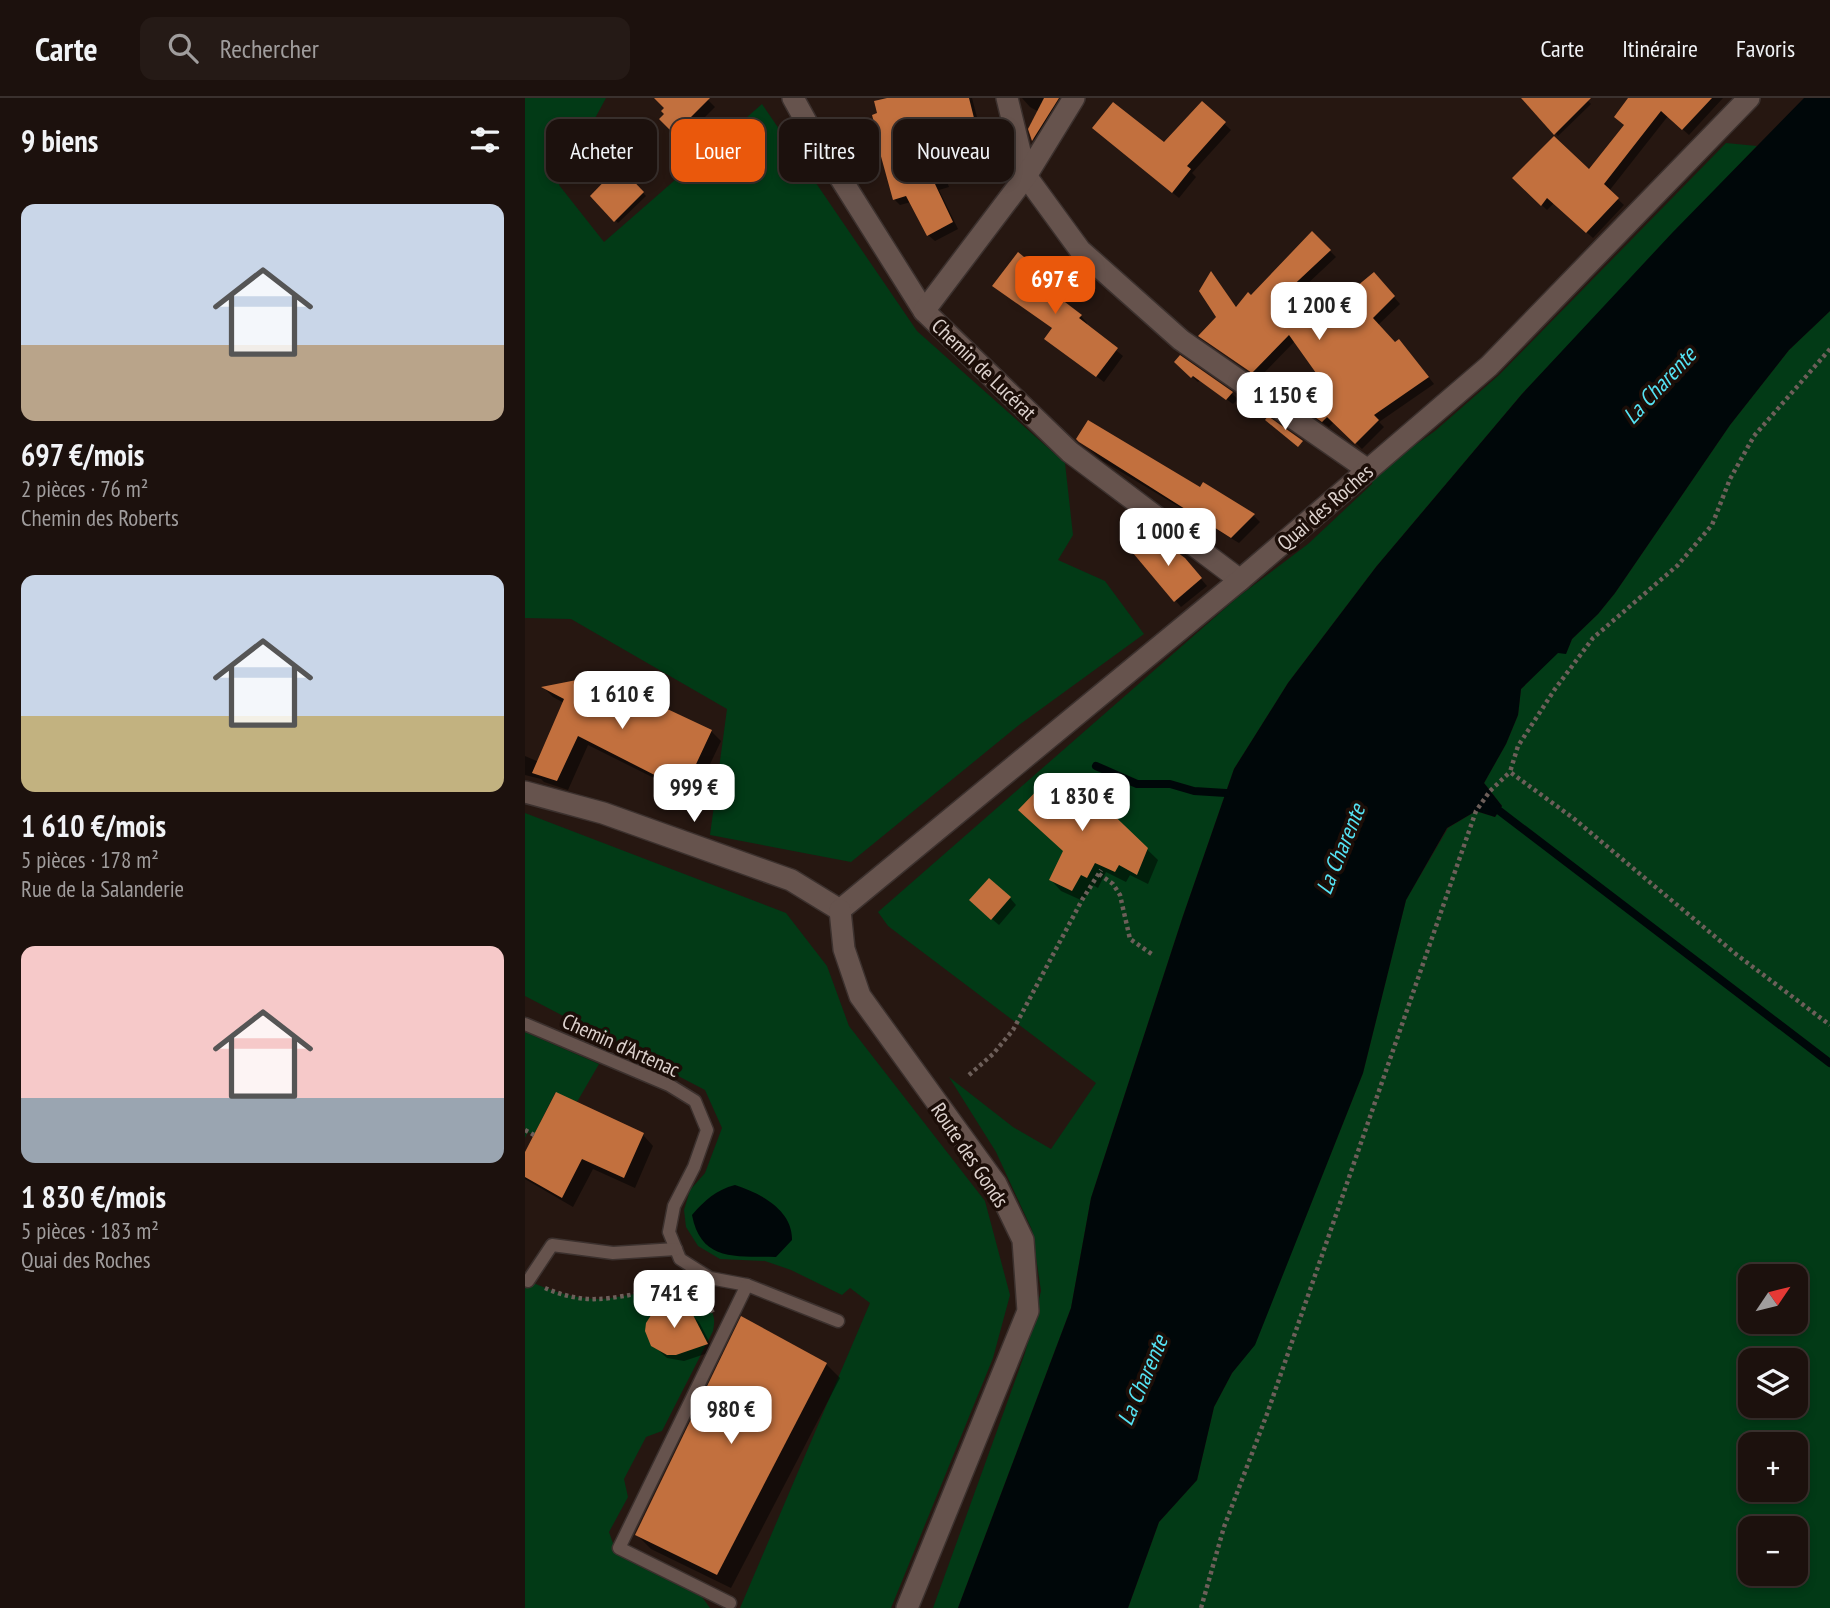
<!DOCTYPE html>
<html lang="fr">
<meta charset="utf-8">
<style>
body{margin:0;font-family:"PT Sans Narrow",sans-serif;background:#251a16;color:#f1f3f6;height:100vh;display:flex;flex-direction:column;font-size:26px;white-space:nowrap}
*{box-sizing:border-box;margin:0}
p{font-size:23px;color:#a09d9d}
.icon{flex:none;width:38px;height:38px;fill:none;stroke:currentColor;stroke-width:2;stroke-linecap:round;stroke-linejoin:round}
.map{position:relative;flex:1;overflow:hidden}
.side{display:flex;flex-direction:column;background:#1c110d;width:525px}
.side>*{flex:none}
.guide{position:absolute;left:21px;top:21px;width:665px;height:63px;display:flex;gap:14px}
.needle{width:46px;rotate:55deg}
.tools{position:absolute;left:1213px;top:1166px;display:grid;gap:14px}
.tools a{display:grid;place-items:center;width:70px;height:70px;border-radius:14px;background:#1c110d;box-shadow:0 4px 10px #0003,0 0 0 2px #3a312e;font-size:35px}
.price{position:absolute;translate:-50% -60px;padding:0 16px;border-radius:14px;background:#fff;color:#222;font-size:23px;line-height:46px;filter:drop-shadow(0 2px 4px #0008)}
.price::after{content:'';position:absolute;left:50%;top:42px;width:21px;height:16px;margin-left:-10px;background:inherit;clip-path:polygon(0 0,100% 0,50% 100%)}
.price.on{background:#ea580c;color:#fff}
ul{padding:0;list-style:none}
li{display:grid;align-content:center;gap:14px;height:371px;padding:0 21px}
li span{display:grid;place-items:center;height:217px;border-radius:14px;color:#555}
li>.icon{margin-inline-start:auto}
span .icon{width:126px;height:126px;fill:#fffc;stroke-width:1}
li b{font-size:30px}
h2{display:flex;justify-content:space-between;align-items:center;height:84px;padding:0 21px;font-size:30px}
.chip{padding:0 24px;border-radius:14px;background:#1c110d;box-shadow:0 4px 10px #0003,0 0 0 2px #3a312e;font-size:24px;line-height:63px}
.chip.on{background:#ea580c;color:#fff}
header{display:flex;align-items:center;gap:42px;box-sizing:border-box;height:98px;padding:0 35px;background:#1c110d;border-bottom:2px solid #3a312e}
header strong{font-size:33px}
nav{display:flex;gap:38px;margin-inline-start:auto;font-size:24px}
.search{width:490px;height:63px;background:#251a16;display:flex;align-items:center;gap:18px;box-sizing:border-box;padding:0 24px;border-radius:14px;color:#a09d9d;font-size:26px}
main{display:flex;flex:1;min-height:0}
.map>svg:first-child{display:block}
</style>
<header>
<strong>Carte</strong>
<div class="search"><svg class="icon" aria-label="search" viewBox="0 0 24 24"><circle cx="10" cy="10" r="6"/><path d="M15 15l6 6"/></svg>Rechercher</div>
<nav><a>Carte</a><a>Itinéraire</a><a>Favoris</a></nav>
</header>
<main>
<section class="side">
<h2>9 biens<svg class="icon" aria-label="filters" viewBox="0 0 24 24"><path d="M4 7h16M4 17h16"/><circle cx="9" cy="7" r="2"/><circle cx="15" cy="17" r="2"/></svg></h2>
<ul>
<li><span style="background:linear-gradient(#c9d6e8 65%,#b9a48a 0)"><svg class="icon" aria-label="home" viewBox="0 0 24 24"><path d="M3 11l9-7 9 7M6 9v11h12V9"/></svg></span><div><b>697 €/mois</b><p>2 pièces · 76 m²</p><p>Chemin des Roberts</p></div></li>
<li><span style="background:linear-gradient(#c9d6e8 65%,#c2b280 0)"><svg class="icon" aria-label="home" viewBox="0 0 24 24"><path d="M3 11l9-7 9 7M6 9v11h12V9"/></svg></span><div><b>1 610 €/mois</b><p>5 pièces · 178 m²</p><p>Rue de la Salanderie</p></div></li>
<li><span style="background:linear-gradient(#f6c9c9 70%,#9aa5b1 0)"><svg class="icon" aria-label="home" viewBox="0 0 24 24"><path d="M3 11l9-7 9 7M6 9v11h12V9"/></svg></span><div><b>1 830 €/mois</b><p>5 pièces · 183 m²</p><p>Quai des Roches</p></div></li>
</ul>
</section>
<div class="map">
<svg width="1305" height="1510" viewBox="0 0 1305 1510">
<rect width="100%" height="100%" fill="#261711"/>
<!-- green -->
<g fill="#023a16" fill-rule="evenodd">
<path d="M0,0H81L34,87L79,144L237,6L392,233L540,365L548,437L533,462L580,483L619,536L494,627L326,764L185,737L202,611L46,521L0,520Z"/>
<path d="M1201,45L1232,48L997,296L851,469L763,585L709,671L658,818L566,1100L546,1210L433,1510H408L500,1255L516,1193L507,1132L471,1054L424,979L488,1029L526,1051L571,985L363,828L353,814L713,499L783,446L847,386L848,377L910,333L974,277Z"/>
<path d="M1305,213V1510H603L634,1424L672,1382L689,1309L707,1275L730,1246L838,975L881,802L923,730L951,713L970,719L977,708L959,685L981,646L993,617L996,591L1033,554L1041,555L1047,541L1073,516L1090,495L1205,327L1264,252ZM1225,1178H1270V1223H1225ZM1225,1262H1270V1307H1225ZM1225,1346H1270V1391H1225ZM1225,1430H1270V1475H1225Z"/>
<path d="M0,715L261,815L302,868L324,928L460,1103L485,1197L468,1260L366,1510H215L345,1205L325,1190L317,1197L266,1172L240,1163L195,1161L173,1148L161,1129L159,1112L165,1092L180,1075L197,1030L180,992L0,898Z"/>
<path d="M0,934L74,966L52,1004L30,995L9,1037L3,1034L0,1040Z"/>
<path d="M3,1183C25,1192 46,1200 70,1201C100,1202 161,1177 183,1208C190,1217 190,1222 188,1233L137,1333L121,1339L99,1381L103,1399L84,1434L90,1451L98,1460L177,1499L185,1510H0V1187Z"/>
</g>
<!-- water -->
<g fill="#000709">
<path d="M1279,0H1305V213L1264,252L1205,327L1090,495L1073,516L1047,541L1041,556L1033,555L996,591L993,617L981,646L959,685L977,708L970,719L951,713L922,730L881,802L838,975L730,1247L707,1275L689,1309L672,1382L634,1424L603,1510H433L546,1210L566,1100L658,818L709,671L763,585L851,469L997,296L1147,135Z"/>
<path d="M210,1087C235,1095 268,1112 267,1142L251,1159C211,1158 176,1164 167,1117C180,1102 191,1092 210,1087Z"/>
</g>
<!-- shadow -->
<g fill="#0007">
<path d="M131,0H181L190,9L157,42L136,21L142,16V10Z"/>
<path d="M369,0H447L460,50L414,62L424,89L414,92L433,131L410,143L403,137L386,104L375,107L369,101Z"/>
<path d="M497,0H544L515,48L509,42L505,31L514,14L505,9Z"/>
<path d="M1039,0H1060L1066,6L1033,38L1017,21Z"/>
<path d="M1106,0H1198L1164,37L1143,18L1084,93L1099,107L1068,140L1029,105L1022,112L989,80L1064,73L1101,28Z"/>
<path d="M677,5L706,32L667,75L671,79L654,100L576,36L639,47Z"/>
<path d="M94,70L121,98L93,125L67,98Z"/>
<path d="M787,135L811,159L764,203L791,225L855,183L875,206L853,227L871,246L880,249L909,286L854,324L859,329L837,351L809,324L804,329L772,307L794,276L770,243L734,280L676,238L693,219L686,176L712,210L727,199Z"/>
<path d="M520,178L527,185L522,192L556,218L562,225L561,228L598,258L579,284L529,247V231L477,194Z"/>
<path d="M655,260L707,296L713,301L708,306L675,282L673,284L651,264Z"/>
<path d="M553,341L675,392L728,417L735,424L714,445L578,363Z"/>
<path d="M610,455L666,469L682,488L656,509Z"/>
<path d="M19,590L186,633L196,643L169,700L63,647L43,692L19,684L16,681L0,677V658L14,664L39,605L28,599Z"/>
<path d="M551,683L633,762L623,786L605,777L601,784L581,774L573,790L568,787L558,803L536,793L526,782L540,753L533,699Z"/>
<path d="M485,800L491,807L474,827L453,809Z"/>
<path d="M118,1037L128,1048L110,1090L68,1071L48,1109L0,1081V1058Z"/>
<path d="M160,1211L174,1224L189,1253L159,1263L142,1260L128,1247Z"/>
<path d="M301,1266L315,1280L206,1490L126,1451L112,1437Z"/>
</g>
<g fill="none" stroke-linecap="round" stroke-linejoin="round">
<!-- stream -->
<g stroke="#000709" stroke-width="8">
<path d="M571,668L612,686H645L669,693L701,695"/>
<path d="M968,708L1305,965"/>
</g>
</g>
<!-- building -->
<g fill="#c2703e">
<path d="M129,0H185L149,36L134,21L139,16L136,13L139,10Z"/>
<path d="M362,0H444L455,44L409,56L419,82L410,86L428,124L402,138L381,98L368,102L349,33L351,32L347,17L352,15L349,3Z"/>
<path d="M519,0H534L507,43L503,31Z"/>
<path d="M996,0H1066L1029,37Z"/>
<path d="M1103,0H1187L1157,32L1136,13L1079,86L1094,100L1061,135L1022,100L1016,108L987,80L1029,38L1064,71L1099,27L1089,19Z"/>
<path d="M677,3L701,24L662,68L666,71L647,95L567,30L588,4L639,44Z"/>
<path d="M94,68L119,94L89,124L65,98Z"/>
<path d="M787,133L806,152L759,196L791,222L849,174L870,198L848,220L870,244L874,241L904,279L849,317L854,322L830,346L802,319L797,324L763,301L791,275L764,237L727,275L673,238L691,219L674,193L686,173L711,209L723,194L726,197Z"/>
<path d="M493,154L521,177L515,185L557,217L554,220L593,250L571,279L519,241L527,230L467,188Z"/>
<path d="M655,257L708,294L701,302L668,278L666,280L649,264Z"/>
<path d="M743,318L778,343L773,349L740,322Z"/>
<path d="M563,322L675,389L678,384L730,416L706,440L554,344L551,341Z"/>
<path d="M629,437L660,460L677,480L649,504L608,455Z"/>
<path d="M72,578L187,632L159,692L53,638L32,683L7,675L39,601L16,589Z"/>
<path d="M551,681L623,750L612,777L594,767L590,774L570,765L562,780L556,777L547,793L524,782L538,753L493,712L520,684L533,697Z"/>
<path d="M464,780L486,799L466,822L444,802Z"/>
<path d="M31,994L119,1035L99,1080L57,1061L37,1100L0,1079V1054Z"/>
<path d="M145,1205L161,1209L167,1215L183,1246L151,1257H142L126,1248L120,1233L121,1225L130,1211Z"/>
<path d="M216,1218L302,1265L192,1477L110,1437Z"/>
</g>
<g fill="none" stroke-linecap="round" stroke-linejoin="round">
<defs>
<g id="lane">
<path d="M0,926L144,987L170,1003L182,1032L169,1069L149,1108L144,1134L155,1161L185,1180L222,1187L313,1223"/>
<path d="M3,1183L27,1147L88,1155L151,1151"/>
<path d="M205,1505L94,1450L222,1187"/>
</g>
<g id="street">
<path d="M268,0L289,38L399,213L545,354L715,482"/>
<path d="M482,0L501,78L555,152L656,242L843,372"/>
<path d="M399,213L501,78L549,0"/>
</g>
<g id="secondary">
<path d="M0,694L78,715L266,782L315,812"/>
<path d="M315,812L715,482L964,268L1224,0"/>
<path d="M315,812L319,851L335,898L471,1086L498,1142L503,1213L382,1510"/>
</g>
</defs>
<!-- lane casing -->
<use href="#lane" stroke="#3c312e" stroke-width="15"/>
<!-- street casing -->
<use href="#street" stroke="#3c312e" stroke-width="24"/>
<!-- secondary casing -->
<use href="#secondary" stroke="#3c312e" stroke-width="24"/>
<!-- path -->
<g stroke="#6d5f5a" stroke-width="4.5" stroke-dasharray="3.5 3.5" stroke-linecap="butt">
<path d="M1305,251L1229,338L1205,381L1187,427L1153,467L1068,540L1030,591L993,648L985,674L1048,720L1212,857L1305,927"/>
<path d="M574,776L588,786L595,797L605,841L628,857"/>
<path d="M444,977L468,956L488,932L557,802L576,772"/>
<path d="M0,1032L9,1037"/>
<path d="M20,1190C36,1197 55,1202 73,1201C99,1201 157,1181 179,1202C183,1205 186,1211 188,1215"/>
<path d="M676,1510L699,1429L742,1316L951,713L965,693L985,674"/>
</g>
<!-- lane -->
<use href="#lane" stroke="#66534d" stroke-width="12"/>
<!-- street -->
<use href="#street" stroke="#66534d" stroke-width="21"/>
<!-- secondary -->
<use href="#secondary" stroke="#66534d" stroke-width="21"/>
</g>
<g text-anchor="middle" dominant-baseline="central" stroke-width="7" stroke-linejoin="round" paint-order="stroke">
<!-- street labels -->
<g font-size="21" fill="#ddd2ce" stroke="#1c0e08">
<text transform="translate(459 271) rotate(44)">Chemin de Lucérat</text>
<text transform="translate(800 409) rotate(-41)">Quai des Roches</text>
<text transform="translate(96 947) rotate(24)">Chemin d'Artenac</text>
<text transform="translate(445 1057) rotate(56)">Route des Gonds</text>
</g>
<!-- water labels -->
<g font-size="23" font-style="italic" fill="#55e3f4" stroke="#1c0e08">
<text transform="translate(1134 287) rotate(-47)">La Charente</text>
<text transform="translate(815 751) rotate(-68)">La Charente</text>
<text transform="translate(617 1282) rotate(-67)">La Charente</text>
</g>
</g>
</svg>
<div class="tools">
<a><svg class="needle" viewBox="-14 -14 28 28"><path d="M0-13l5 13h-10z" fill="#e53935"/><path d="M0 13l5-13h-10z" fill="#a09d9d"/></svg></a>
<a><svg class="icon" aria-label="layers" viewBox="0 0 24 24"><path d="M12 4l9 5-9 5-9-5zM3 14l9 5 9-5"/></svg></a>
<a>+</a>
<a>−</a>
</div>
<b class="price on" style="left:530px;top:218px">697 €</b>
<b class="price" style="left:794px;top:244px">1 200 €</b>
<b class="price" style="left:760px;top:334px">1 150 €</b>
<b class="price" style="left:643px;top:470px">1 000 €</b>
<b class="price" style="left:97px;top:633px">1 610 €</b>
<b class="price" style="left:169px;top:726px">999 €</b>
<b class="price" style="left:557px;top:735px">1 830 €</b>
<b class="price" style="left:149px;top:1232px">741 €</b>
<b class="price" style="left:206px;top:1348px">980 €</b>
<div class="guide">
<a class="chip">Acheter</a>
<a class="chip on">Louer</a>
<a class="chip">Filtres</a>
<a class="chip">Nouveau</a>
</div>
</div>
</main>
